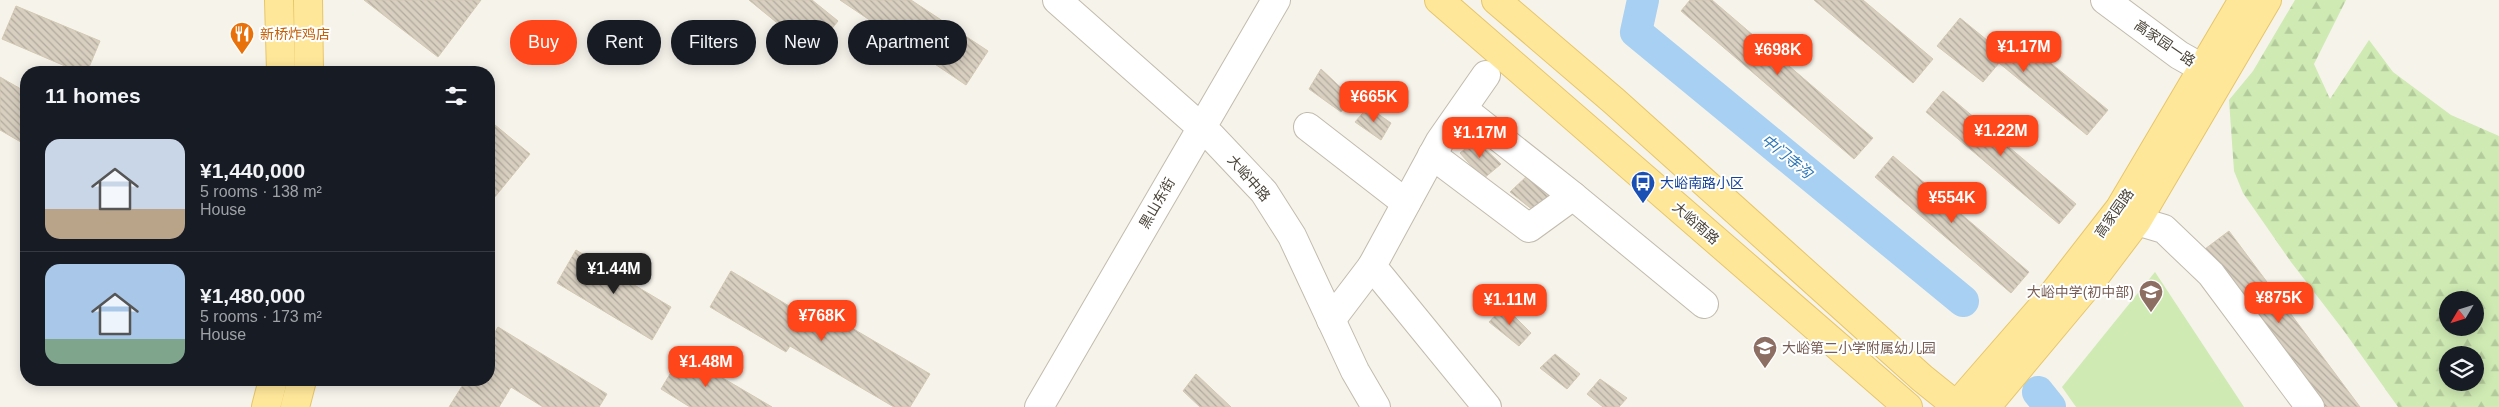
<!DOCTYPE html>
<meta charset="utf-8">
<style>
body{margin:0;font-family:Arial,"Noto Sans SC",sans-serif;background:#242831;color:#f1f3f6;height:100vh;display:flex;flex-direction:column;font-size:19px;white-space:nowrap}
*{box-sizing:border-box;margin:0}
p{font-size:16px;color:#9ea1a6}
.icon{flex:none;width:28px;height:28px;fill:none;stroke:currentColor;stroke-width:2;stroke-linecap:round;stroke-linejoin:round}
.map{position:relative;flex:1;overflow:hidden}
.sheet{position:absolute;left:20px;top:66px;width:475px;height:320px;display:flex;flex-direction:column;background:#171b24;border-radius:20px;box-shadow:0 2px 12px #0003}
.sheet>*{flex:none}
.guide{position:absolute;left:510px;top:20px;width:475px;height:45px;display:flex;gap:10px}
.needle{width:32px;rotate:232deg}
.buttons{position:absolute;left:2439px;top:291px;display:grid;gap:10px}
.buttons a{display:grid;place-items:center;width:45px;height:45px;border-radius:50%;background:#171b24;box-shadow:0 2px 12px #0003;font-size:25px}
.price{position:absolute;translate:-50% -42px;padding:0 11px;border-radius:10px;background:#fe461a;color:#fff;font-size:16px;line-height:32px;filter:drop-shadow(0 1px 2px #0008)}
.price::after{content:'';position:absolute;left:50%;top:30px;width:15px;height:11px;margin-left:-8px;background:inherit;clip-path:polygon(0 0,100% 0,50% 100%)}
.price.selected{background:#222;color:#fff}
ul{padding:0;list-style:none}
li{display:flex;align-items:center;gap:15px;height:125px;padding:0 25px}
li+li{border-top:1px solid #363941}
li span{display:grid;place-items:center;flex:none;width:140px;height:100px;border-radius:15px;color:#555}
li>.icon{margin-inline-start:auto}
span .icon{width:60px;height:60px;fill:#fffc;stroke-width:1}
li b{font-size:21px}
h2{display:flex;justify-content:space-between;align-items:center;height:60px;padding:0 25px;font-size:21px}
.tag{padding:0 18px;border-radius:22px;background:#171b24;box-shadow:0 2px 12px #0003;font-size:18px;line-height:45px}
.tag.selected{background:#fe461a;color:#fff}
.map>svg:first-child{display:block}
</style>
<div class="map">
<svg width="2499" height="407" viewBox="0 0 2499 407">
<defs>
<pattern id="forest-firs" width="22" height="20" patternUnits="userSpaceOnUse" patternTransform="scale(1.25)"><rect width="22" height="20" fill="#cfeab3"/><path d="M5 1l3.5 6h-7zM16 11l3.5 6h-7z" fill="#b3ca9b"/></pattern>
<pattern id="building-back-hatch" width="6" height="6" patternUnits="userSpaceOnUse" patternTransform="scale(1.25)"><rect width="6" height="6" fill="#d8cfc0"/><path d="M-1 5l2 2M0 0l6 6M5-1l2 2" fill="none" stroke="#b1aa9d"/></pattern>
</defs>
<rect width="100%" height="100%" fill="#f6f3eb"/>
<!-- green -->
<path fill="#cfeab3" d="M2155,272L2244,407H2076L2062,387Z"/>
<!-- forest -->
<path fill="url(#forest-firs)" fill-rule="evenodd" d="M2295,0H2346L2314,64L2330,99L2369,40L2393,72L2451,115L2499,136V407H2398L2344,331L2291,262L2243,193L2234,171L2229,100L2253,71ZM2448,300H2475V328H2448ZM2448,355H2475V382H2448Z"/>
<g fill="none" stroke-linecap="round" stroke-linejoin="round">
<!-- river -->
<g stroke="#a7d0f2" stroke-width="32">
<path d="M1643,0L1636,32L1963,301"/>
<path d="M2038,392L2050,407"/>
</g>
</g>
<!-- building -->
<g fill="url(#building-back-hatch)" stroke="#d3c8b3">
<path d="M364,0H481L438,57Z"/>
<path d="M749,0H812L838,21L813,52Z"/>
<path d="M840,0H911L988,51L966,85Z"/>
<path d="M1690,0H1712L1873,138L1854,159L1681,11Z"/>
<path d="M1814,0H1863L1933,59L1913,83Z"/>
<path d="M16,6L100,41L87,72H79L2,39Z"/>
<path d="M1960,18L2004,54L2019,37L2108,110L2087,135L1999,63L1983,82L1937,46Z"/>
<path d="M1321,69L1352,98L1341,112L1309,89Z"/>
<path d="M0,77L26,92V145L0,130Z"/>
<path d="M1943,91L2076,204L2059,224L1926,112Z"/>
<path d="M1368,107L1391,123L1381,140L1355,122Z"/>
<path d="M489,120L530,154L489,204Z"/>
<path d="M1476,140L1501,164L1483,179L1460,153Z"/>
<path d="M1893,156L2029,272L2011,293L1875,177Z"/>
<path d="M1528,175L1554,194L1538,214L1510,192Z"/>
<path d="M2229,231L2360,407H2322L2205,249Z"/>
<path d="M576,250L671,307L652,340L557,283Z"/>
<path d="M731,271L804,315L811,304L930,374L910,407H894L790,346L786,352L710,307Z"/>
<path d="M1504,306L1531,333L1519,346L1489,322Z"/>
<path d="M498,327L607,394L599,407H543L511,387L499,407H449L466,380H489V342Z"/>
<path d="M682,354L772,407H690L661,389Z"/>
<path d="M1555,354L1580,374L1567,389L1540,368Z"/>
<path d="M1196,374L1231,407H1200L1183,391Z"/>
<path d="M1600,379L1627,398L1619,407H1603L1587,394Z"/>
</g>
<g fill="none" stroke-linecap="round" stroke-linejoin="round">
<defs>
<g id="minor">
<path d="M1057,0L1212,137L1264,192L1292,236L1355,371L1376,407"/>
<path d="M2105,0L2179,55L2202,68"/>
<path d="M1486,75L1440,141L1372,266L1487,407"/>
<path d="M1308,127L1406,203"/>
<path d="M1432,155L1529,228L1573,196L1463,109"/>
<path d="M1573,196L1704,304"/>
<path d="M2137,221L2164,229L2211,274L2310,407"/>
<path d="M1331,320L1372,266"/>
<path d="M1039,407L1276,0"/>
</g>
<g id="major">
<path d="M279,0L281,72"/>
<path d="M308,0L309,72"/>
<path d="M1439,0L1908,407"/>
<path d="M1496,0L1614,101L1922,378L1958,407"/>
<path d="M266,407L273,380"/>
<path d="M295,407L302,380"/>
<path d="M1955,407L2050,298L2120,208L2243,0"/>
<path d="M1986,407L2093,279L2137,221L2267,0"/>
</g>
</defs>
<!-- minor casing -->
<use href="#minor" stroke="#c2bbad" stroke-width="30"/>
<!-- major casing -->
<use href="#major" stroke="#e7c668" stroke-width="30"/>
<!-- minor -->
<use href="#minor" stroke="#fff" stroke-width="28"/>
<!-- major -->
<use href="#major" stroke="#ffe79a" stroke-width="28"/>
</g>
<!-- icons -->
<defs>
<symbol id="restaurant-pin" viewBox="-11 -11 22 30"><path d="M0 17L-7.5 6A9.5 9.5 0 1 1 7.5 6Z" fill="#e8710a" stroke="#fff"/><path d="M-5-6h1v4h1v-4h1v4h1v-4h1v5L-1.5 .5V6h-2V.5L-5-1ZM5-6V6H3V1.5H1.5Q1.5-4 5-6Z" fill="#fff"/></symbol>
<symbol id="bus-pin" viewBox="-11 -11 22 30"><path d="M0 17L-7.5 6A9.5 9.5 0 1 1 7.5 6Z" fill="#1a4fb4" stroke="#fff"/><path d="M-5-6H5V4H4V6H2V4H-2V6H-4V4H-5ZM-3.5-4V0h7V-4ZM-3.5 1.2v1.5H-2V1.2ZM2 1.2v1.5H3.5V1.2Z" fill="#fff"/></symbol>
<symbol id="school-pin" viewBox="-11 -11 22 30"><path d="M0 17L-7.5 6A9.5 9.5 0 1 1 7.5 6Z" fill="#8d6e63" stroke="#fff"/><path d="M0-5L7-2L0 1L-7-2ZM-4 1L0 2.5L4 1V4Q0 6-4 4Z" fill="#fff"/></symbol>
</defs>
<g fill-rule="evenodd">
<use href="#restaurant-pin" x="228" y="20" width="28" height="38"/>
<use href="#bus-pin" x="1629" y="169" width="28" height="38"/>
<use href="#school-pin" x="2137" y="278" width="28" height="38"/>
<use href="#school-pin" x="1751" y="334" width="28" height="38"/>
</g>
<g text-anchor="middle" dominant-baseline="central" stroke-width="4" stroke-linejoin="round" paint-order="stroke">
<!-- food labels -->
<g font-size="14" fill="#c56008" stroke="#fff" text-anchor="start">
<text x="260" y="34">新桥炸鸡店</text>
</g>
<!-- street labels -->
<g font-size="14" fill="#4a4438" stroke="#fff">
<text transform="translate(2165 43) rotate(34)">高家园一路</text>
<text transform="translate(1249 178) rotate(49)">大峪中路</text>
<text transform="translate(1157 203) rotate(-60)">黑山东街</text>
<text transform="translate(2114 213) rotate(-55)">高家园路</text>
<text transform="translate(1696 223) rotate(41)">大峪南路</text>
</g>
<!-- transit labels -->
<g font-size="14" fill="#164399" stroke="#fff" text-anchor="start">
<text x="1660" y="183">大峪南路小区</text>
</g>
<!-- education labels -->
<g font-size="14" fill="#785e54" stroke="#fff" text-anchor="end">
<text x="2134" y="292">大峪中学(初中部)</text>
<text x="1782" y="348" text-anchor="start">大峪第二小学附属幼儿园</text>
</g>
<!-- water labels -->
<g font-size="15" font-style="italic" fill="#2d78ba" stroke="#fff">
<text transform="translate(1787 156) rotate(39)">中门寺沟</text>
</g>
</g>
</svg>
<div class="buttons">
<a><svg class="needle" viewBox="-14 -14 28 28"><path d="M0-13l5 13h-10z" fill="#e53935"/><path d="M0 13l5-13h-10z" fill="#9ea1a6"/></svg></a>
<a><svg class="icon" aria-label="layers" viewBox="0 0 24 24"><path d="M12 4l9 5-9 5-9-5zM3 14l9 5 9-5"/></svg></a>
</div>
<b class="price" style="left:2024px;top:73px">¥1.17M</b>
<b class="price" style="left:1778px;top:76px">¥698K</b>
<b class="price" style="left:1374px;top:123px">¥665K</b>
<b class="price" style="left:2001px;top:157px">¥1.22M</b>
<b class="price" style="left:1480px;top:159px">¥1.17M</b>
<b class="price" style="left:1952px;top:224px">¥554K</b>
<b class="price selected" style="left:614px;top:295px">¥1.44M</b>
<b class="price" style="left:2279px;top:324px">¥875K</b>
<b class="price" style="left:1510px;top:326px">¥1.11M</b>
<b class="price" style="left:822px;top:342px">¥768K</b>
<b class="price" style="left:706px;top:388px">¥1.48M</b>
<div class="guide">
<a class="tag selected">Buy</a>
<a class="tag">Rent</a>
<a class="tag">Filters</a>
<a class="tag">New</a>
<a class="tag">Apartment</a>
</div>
<section class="sheet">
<h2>11 homes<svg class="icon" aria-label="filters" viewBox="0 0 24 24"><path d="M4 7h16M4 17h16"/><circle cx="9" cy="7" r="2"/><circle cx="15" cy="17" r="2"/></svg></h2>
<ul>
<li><span style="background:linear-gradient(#c9d6e8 70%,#b9a48a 0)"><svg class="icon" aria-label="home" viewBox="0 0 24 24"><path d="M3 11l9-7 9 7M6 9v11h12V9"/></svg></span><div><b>¥1,440,000</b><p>5 rooms · 138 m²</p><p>House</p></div></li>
<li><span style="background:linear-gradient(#a9c7e8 75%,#7fa58c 0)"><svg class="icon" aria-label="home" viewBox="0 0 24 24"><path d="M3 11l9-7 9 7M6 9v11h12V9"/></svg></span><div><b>¥1,480,000</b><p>5 rooms · 173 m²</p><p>House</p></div></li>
</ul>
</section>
</div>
